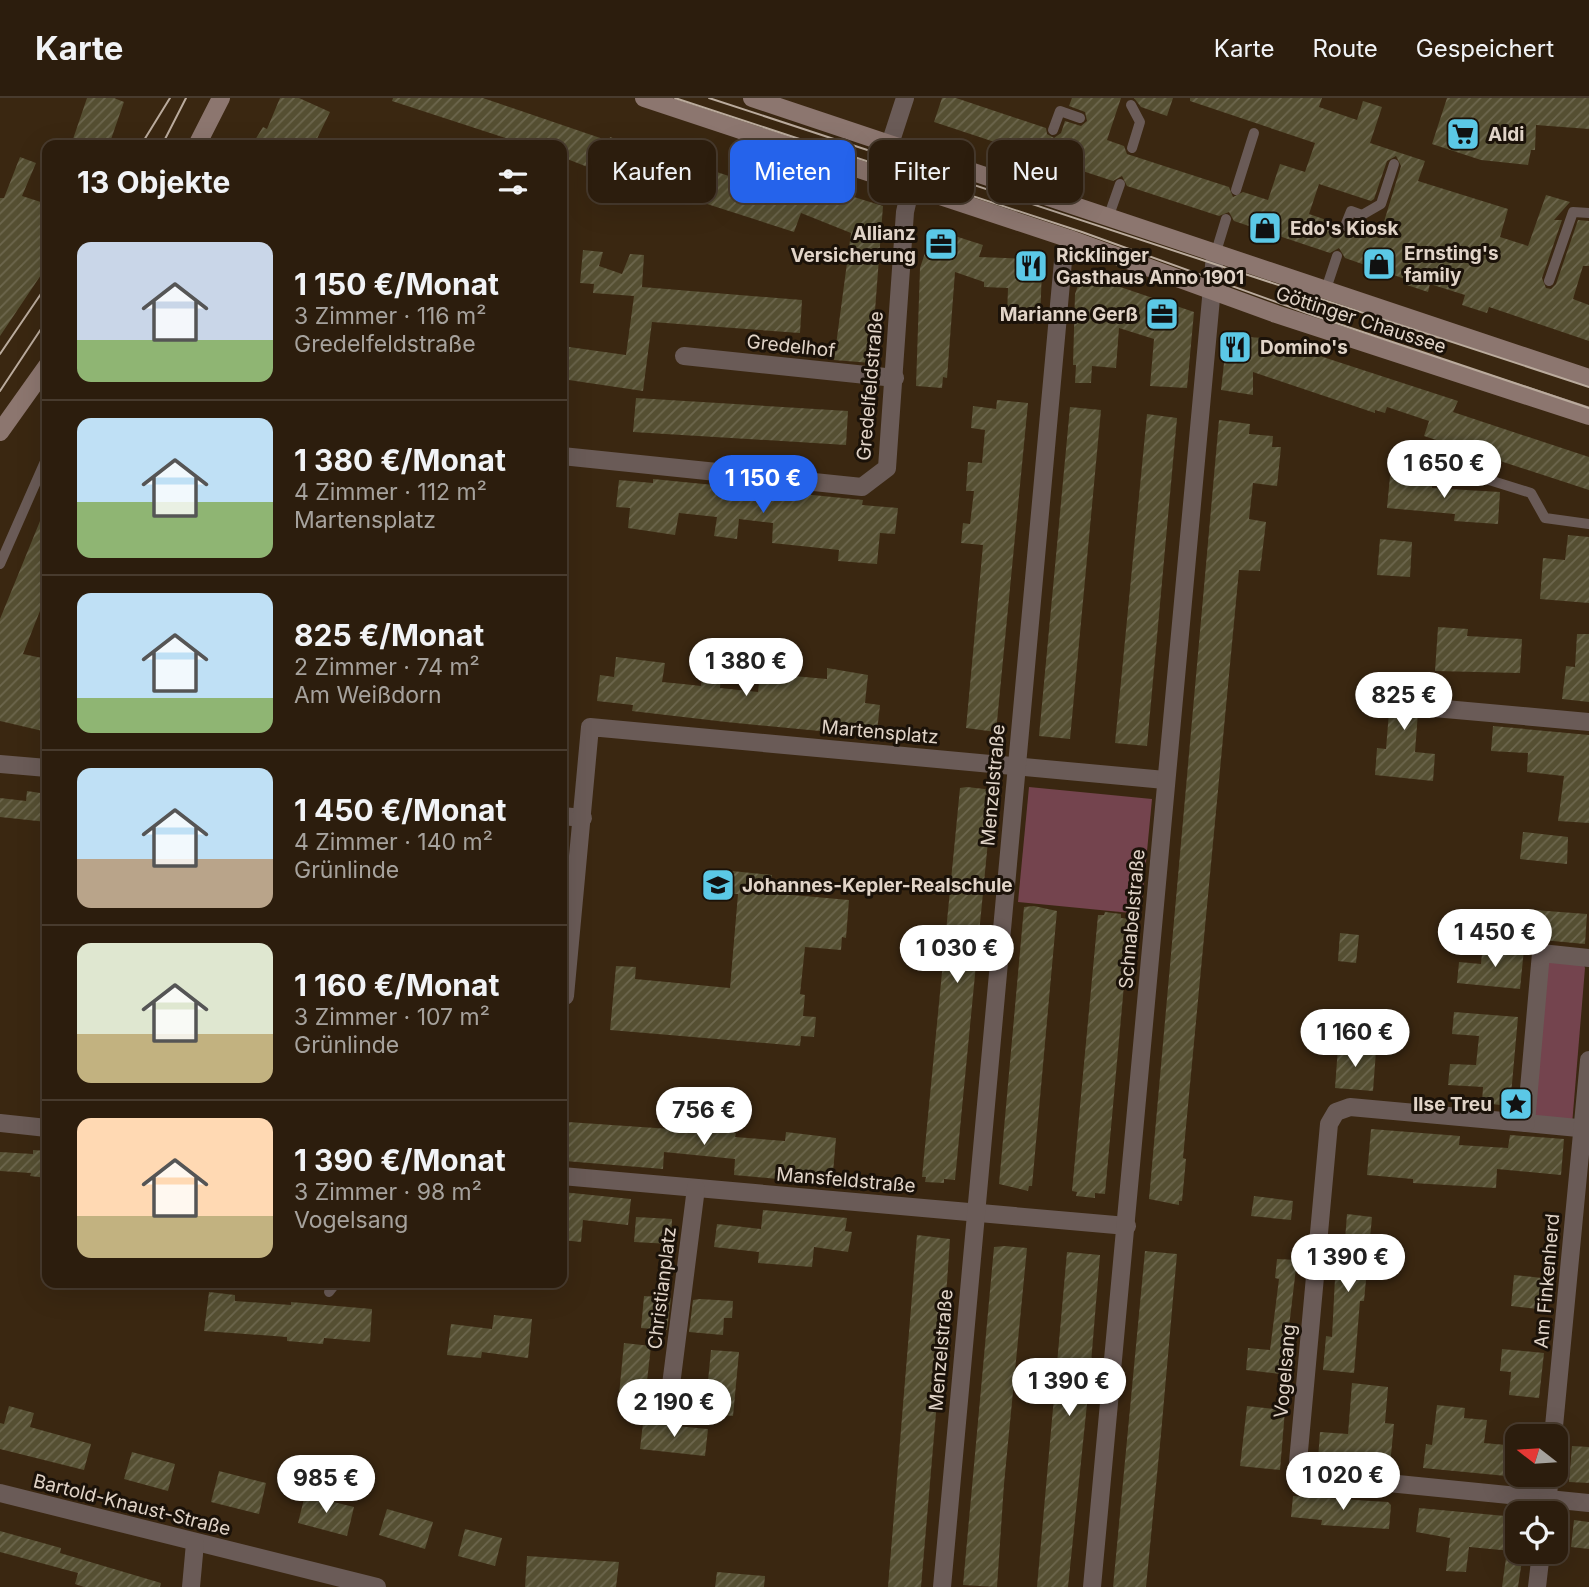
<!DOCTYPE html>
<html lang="de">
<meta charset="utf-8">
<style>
body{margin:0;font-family:Inter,sans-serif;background:#382a1b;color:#f1f3f6;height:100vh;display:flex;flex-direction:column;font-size:26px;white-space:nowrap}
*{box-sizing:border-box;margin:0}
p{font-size:23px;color:#a6a29d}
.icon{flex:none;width:38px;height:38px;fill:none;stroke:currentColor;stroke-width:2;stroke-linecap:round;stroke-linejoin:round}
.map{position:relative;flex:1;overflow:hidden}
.side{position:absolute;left:42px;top:42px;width:525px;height:1148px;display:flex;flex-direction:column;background:#2c1d0d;border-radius:14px;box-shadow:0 7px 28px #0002,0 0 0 2px #483b2e}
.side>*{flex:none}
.guide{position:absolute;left:588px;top:42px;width:665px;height:63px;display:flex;gap:14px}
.needle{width:46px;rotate:287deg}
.tools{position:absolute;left:1505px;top:1326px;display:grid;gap:14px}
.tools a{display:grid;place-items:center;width:63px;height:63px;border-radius:14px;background:#2c1d0d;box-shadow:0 7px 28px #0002,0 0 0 2px #483b2e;font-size:35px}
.price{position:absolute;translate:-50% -60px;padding:0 16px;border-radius:24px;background:#fff;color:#222;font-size:23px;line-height:46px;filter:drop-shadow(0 2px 4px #0008)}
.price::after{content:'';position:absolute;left:50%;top:42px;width:21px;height:16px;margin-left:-10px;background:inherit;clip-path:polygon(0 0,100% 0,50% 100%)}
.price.active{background:#2563eb;color:#fff}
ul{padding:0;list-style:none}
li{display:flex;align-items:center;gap:21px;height:175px;padding:0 35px}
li+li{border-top:2px solid #483b2e}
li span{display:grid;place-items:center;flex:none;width:196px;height:140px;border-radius:14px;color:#555}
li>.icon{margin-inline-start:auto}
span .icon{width:84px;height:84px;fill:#fffc;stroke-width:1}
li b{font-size:30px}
h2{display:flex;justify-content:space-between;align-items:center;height:84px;padding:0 35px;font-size:30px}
.chip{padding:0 24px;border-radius:14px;background:#2c1d0d;box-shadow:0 7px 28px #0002,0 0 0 2px #483b2e;font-size:24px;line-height:63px}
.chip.active{background:#2563eb;color:#fff}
header{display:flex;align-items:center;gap:42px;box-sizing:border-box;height:98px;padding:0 35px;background:#2c1d0d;border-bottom:2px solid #483b2e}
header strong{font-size:33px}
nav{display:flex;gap:38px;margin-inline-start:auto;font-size:24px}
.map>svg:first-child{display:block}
</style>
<header>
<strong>Karte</strong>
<nav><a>Karte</a><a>Route</a><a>Gespeichert</a></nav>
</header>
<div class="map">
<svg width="1589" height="1489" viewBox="0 0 1589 1489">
<defs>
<pattern id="building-hatch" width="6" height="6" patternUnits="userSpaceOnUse" patternTransform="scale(1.75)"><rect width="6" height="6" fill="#554f32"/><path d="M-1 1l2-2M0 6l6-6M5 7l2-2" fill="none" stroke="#6d674e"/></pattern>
</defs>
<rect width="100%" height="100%" fill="#3a2711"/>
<!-- park -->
<g fill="#74444e">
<path d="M1029,689L1152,701L1141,816L1018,804Z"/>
<path d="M1543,857L1584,867L1585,870L1572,1027L1528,1023Z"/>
</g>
<!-- building -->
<g fill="url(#building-hatch)" fill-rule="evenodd">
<path d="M87,0H114L124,4L109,47H71Z"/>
<path d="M280,0H299L330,14L314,47H252L263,29L267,31Z"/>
<path d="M393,0H483L609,43L610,39L637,49L626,84L562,59V47H527L392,3Z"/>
<path d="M942,0H956L1046,30L1047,36L1054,40L1061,35L1065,23L1081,28L1087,23L1085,14L1069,8L1072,0H1121L1107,42L1124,48L1127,56L1229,89L1233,99L1243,94L1268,102L1280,66L1305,74L1315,45L1190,3V0H1322L1319,9L1357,22L1363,3L1382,9L1370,45L1425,63L1418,83L1508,111L1500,139L1528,148L1546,97L1570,104L1554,122H1562L1542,180L1546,190L1551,191L1556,186L1578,122L1589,123V168H1583L1573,201L1589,207V243L1489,209L1487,215L1462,207L1465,197L1430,186L1428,194L1404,186L1405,181L1345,160L1339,150L1330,155L1234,123L1229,114L1219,118L1127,88L1122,78L1113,83L1052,63L1046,53L1037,58L934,24ZM1396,58L1401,68L1379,140L1352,131L1343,135L1338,126L1309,116L1319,86L1371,103L1374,101L1387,63Z"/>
<path d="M1134,0H1173L1167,18L1141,9Z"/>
<path d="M1447,0H1589V31L1536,27L1535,52H1531L1528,67L1481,62L1432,46Z"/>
<path d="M666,57L780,95L786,78L883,108L871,265L834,262L851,135L801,115L794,134L654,89Z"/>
<path d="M20,59L36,65L22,98L47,106V168L0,238V100H4Z"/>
<path d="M933,131L983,147L979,159L1035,161L1042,171L1040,222L1007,218L1008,190L984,189V184L955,174L947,280L943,279L942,290L916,288L920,170Z"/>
<path d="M583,152L603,154L599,168L622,176L630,156L644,157L642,189L802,202L800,235L652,224L643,293L562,281V248L626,257L634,198L593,195L594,186L580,185Z"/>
<path d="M1082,176L1194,214L1187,290L1150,288L1154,241L1119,230L1116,270L1092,268L1091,285H1075L1076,267H1073L1075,196Z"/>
<path d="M1227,238L1265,240L1458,303L1453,314L1589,359V392L1424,338L1429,323L1387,309L1385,315L1375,312V315L1253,274V297L1221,292Z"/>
<path d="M636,300L848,313L846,347L633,334Z"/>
<path d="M997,302L1028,305L996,634L966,630L983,447L961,445L963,425L970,426L974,393H966L968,364L982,365L985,332L971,330L973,308L996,311Z"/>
<path d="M1070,309L1101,312L1070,641L1039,638Z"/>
<path d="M1147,316L1177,320L1147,648L1115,645Z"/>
<path d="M1219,322L1250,326L1249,336L1273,338L1272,349H1281L1277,388L1253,385L1249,421L1266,424L1260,473L1239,472L1183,1060L1186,1061L1182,1103H1179V1107L1149,1101Z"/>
<path d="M1390,378L1432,381V390L1500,394L1498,426L1454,423L1455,416L1387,410Z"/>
<path d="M653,381L863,402L862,407L898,410L895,436L880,435L877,466L838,463L839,452L772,445L773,425L739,421L737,441L714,438L717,419L679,415L675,437L628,430L630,410L616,409L619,382L653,385Z"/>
<path d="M47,406V495L23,556L47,561V634L0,623V521Z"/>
<path d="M1568,437L1589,439V505L1540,501L1543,460L1565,462Z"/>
<path d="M1380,441L1412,444L1410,479L1377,477Z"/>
<path d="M1438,529L1468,531L1467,538L1522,541L1520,575L1435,573Z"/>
<path d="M1577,536H1589V604L1562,601L1566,568L1575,569Z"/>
<path d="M616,559L665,565L662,584L683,586L701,588L703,569L722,570L720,590L758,594L760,575L827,581V570L868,577L865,605L880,607L877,634L841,630V635L726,624L632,613L633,607L597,603L600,577L614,579Z"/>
<path d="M1386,575H1421L1415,654L1435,656L1433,683L1375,677L1377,650L1386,651L1390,602H1384Z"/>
<path d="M1493,628L1589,637V725L1558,723L1564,678L1527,674L1528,655L1491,653Z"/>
<path d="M967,689L993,692L955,1082L944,1081V1085L925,1084L926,1079H922L960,690Z"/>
<path d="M27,693L47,696V724L0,719V700L26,703Z"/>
<path d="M1523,734L1568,739L1567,766L1520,761Z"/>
<path d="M732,773L772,777L770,795L849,802L846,840L842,839L841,852L805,849L800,896L805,897L803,918L816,919L814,939L801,938L800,948L610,932L616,868L636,869L635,881L730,890L738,796H730Z"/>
<path d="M1034,808L1057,813L1032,1088H1029L1028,1093L999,1086L1024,809Z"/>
<path d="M1534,812L1587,816L1585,846L1532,841Z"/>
<path d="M1105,814L1121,816V820L1130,821L1105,1096L1095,1095V1100L1076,1098L1077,1094L1072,1093L1098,817H1104Z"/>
<path d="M1340,835L1359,837L1356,865L1338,863Z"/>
<path d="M1495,848L1524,851L1520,891L1457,885L1459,864L1481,866L1482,855L1494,856Z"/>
<path d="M1454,914L1518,919L1510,1008L1482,1005L1483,989L1448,987L1450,966L1476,967L1479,938L1452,936Z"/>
<path d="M1338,949L1376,953L1373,993L1335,990Z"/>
<path d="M688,1002L724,1005L721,1034L736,1035L735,1039L785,1043L786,1034L836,1040L832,1086L734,1077L735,1061L664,1054L663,1071L565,1063L568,1024L685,1032Z"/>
<path d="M1371,1031L1460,1038L1459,1047L1508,1050L1510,1037L1564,1041L1561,1077L1497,1071L1496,1090L1413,1085V1081L1367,1077Z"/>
<path d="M33,1052L47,1053V1080L30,1078L31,1075L0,1073V1054L33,1056Z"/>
<path d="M562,1094L631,1101L628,1127L583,1122L581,1144L562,1142Z"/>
<path d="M1254,1098L1293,1103L1291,1122L1251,1118Z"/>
<path d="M763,1112L847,1120L845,1133L852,1134L848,1154L814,1149L812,1169L758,1165L759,1154L714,1149L717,1126L761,1131Z"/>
<path d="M1347,1116L1372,1119L1364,1203H1360L1354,1275L1323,1272L1326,1238L1332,1239L1337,1141L1345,1142Z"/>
<path d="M636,1119L672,1121L671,1146L634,1144Z"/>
<path d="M917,1137L950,1141L946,1199L921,1489H888Z"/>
<path d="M1005,1148L1027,1150L1004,1386L997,1489L963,1487L994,1149Z"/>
<path d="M1145,1153L1177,1156L1161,1336L1146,1489H1113Z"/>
<path d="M1067,1154L1100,1157L1090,1277L1068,1489H1037Z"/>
<path d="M1277,1161L1297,1162L1286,1254L1292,1255L1290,1277L1246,1272L1248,1250L1270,1252L1279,1181L1275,1180Z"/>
<path d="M1514,1177L1542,1180L1538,1211L1511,1208Z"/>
<path d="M209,1194L235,1197V1203L291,1207V1204L372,1211L370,1244L324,1240L323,1246L287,1243V1239L204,1233Z"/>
<path d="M644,1198L671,1200L667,1232L641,1230Z"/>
<path d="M700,1201L733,1203L732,1220H724L723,1237L689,1234L693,1202Z"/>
<path d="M494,1217L532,1221L528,1260L482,1254L481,1260L447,1257L451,1226L492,1231Z"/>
<path d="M624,1245L651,1248L644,1310L618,1307Z"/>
<path d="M1502,1251L1544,1255L1539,1300L1509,1297L1511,1274L1500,1273Z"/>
<path d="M711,1252L739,1254L733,1318L705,1315Z"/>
<path d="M1352,1285L1388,1289L1385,1325L1394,1326L1390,1367L1318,1361L1320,1334L1348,1336Z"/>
<path d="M1437,1307L1465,1310L1464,1320L1487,1322L1484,1345L1517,1348V1379L1423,1370L1426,1346L1432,1347Z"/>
<path d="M9,1308L34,1315L30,1329L91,1346L84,1372L0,1351V1325L4,1326Z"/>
<path d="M1247,1308L1285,1312L1280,1372L1240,1368Z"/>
<path d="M643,1325L708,1331L705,1358L640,1351Z"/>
<path d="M1572,1348L1589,1349V1385L1569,1384Z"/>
<path d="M132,1354L175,1366L168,1393L124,1381Z"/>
<path d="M219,1373L266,1385L259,1416L211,1404Z"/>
<path d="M305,1397L354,1409L347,1438L298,1425Z"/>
<path d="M1293,1398L1388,1404L1391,1407L1389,1431L1321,1427L1322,1422L1291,1419Z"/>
<path d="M1419,1410L1516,1419L1512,1453L1469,1449L1466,1474L1446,1473L1450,1440L1416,1434Z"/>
<path d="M387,1411L433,1424L425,1451L379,1437Z"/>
<path d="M1574,1422L1589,1424V1451L1571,1449Z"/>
<path d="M465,1431L502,1440L495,1468L458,1458Z"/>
<path d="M0,1433L61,1450L60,1455L161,1485L160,1489H84L75,1486L78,1475L0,1454Z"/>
<path d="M527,1458L619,1464L616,1489H525Z"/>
<path d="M1506,1460L1522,1462L1518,1489H1502Z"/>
<path d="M717,1474L765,1478L764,1489H715Z"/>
</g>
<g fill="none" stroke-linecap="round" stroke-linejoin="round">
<!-- lane -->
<g stroke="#6a5b57" stroke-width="10">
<path d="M1131,7L1140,24L1132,50"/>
<path d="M1053,32L1060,13L1080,20"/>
<path d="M1236,92L1254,35"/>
<path d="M1032,95L1044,61"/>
<path d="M1108,120L1120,86"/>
<path d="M1345,128L1351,113L1362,117L1381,106L1394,66"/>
<path d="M1215,157L1226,121"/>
<path d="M1549,183L1573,114L1589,115"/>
<path d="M1325,194L1337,158"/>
<path d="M1438,366L1531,395L1545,420L1589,426"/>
<path d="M0,466L47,359"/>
<path d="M329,1194L336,1185"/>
</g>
<!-- street -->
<g stroke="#6a5b57" stroke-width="18">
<path d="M890,46L905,0"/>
<path d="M684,258L895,280"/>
<path d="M562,358L862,389L887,370L905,114L911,88"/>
<path d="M1434,610L1589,624"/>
<path d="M0,666L47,670"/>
<path d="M562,718L583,720"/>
<path d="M1589,860L1541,855L1526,1025L1589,1031"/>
<path d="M562,898H565L590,629L1165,682"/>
<path d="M0,1025L47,1030"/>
<path d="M1526,1025L1350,1009L1336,1014L1329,1026L1298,1364L1300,1372L1308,1377L1589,1405"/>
<path d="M562,1078L1127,1128"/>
<path d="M670,1295L696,1090"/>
<path d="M1553,1339L1589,962"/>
<path d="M0,1395L377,1489"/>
<path d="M1546,1416L1550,1377"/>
<path d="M191,1489L195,1445"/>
<path d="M942,1489L1063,163L1070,141"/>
<path d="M1092,1489L1215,157"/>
<path d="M1537,1489L1541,1454"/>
</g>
<!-- secondary -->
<g stroke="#8c766f" stroke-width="18">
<path d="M644,0L1070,141L1276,216L1589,318"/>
<path d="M752,0L1589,280"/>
<path d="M197,47L221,0"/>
<path d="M0,334L47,268"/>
</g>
<!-- tram -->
<g stroke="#baab9d" stroke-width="2">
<path d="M675,0L1082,134L1315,218L1589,310"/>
<path d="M709,0L1589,289"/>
<path d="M141,47L170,0"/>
<path d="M162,47L186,0"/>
<path d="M0,256L47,187"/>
<path d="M0,293L47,222"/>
</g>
</g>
<!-- icons -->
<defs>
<symbol id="supermarket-square" viewBox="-11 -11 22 22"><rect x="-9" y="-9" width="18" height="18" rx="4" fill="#5bc8e6" stroke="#1b1209"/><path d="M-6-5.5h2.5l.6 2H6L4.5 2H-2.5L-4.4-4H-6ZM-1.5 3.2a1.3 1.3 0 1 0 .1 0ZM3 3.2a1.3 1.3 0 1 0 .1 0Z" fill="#111"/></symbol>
<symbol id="shop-square" viewBox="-11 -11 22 22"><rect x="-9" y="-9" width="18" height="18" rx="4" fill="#5bc8e6" stroke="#1b1209"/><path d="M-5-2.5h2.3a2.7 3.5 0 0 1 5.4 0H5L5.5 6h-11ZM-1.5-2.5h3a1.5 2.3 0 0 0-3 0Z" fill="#111"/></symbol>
<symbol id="office-square" viewBox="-11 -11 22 22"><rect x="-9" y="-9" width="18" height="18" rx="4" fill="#5bc8e6" stroke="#1b1209"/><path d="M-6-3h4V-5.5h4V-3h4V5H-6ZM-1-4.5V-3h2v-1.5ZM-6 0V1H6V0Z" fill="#111"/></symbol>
<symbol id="restaurant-square" viewBox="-11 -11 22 22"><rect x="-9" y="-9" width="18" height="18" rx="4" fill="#5bc8e6" stroke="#1b1209"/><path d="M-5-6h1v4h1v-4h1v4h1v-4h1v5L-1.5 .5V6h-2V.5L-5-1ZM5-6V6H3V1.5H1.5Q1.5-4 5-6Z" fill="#111"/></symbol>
<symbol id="school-square" viewBox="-11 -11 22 22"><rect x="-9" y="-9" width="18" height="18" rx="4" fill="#5bc8e6" stroke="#1b1209"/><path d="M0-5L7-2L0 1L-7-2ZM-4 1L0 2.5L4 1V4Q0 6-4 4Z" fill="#111"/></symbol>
<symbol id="sight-square" viewBox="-11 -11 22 22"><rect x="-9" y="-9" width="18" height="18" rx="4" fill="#5bc8e6" stroke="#1b1209"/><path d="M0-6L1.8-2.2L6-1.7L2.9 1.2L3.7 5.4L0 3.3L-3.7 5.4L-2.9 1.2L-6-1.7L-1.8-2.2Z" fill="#111"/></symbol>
</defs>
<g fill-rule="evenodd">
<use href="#supermarket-square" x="1444" y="17" width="38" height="38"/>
<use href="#shop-square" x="1246" y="111" width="38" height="38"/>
<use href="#office-square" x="922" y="127" width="38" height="38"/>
<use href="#shop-square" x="1360" y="147" width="38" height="38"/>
<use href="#restaurant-square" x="1012" y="149" width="38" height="38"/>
<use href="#office-square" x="1143" y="197" width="38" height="38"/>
<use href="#restaurant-square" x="1216" y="230" width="38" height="38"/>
<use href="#school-square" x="699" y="768" width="38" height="38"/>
<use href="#sight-square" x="1497" y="987" width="38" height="38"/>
</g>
<g text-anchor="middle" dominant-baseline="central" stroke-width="6" stroke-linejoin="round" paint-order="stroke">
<!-- poi labels -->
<g font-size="19" font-weight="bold" fill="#e1d4c8" stroke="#1b1209" text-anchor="start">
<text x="1488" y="36">Aldi</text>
<text x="1290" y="130">Edo's Kiosk</text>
<text x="916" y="135" text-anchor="end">Allianz<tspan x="916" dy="22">Versicherung</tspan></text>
<text x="1404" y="155">Ernsting's<tspan x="1404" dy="22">family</tspan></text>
<text x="1056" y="157">Ricklinger<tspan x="1056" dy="22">Gasthaus Anno 1901</tspan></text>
<text x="1138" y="216" text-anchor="end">Marianne Gerß</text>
<text x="1260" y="249">Domino's</text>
<text x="742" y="787">Johannes-Kepler-Realschule</text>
<text x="1492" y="1006" text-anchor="end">Ilse Treu</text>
</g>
<!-- street labels -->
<g font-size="19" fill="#e1d4c8" stroke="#1b1209">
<text transform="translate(1361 222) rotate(18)">Göttinger Chaussee</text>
<text transform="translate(791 248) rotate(6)">Gredelhof</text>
<text transform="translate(870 288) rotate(-85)">Gredelfeldstraße</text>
<text transform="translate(880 634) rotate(5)">Martensplatz</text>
<text transform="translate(993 687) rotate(-85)">Menzelstraße</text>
<text transform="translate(1132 821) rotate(-85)">Schnabelstraße</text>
<text transform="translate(846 1082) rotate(5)">Mansfeldstraße</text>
<text transform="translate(1547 1183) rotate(-85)">Am Finkenherd</text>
<text transform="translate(662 1190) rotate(-83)">Christianplatz</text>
<text transform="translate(941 1252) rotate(-85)">Menzelstraße</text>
<text transform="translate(1285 1273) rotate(-85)">Vogelsang</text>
<text transform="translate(132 1407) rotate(14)">Bartold-Knaust-Straße</text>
</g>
</g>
</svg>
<div class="tools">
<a><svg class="needle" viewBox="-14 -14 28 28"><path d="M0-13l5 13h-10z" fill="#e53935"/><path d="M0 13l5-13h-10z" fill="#a6a29d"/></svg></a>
<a><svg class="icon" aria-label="locate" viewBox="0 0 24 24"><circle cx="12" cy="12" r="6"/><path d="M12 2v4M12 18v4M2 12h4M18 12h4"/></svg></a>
</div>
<b class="price" style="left:1444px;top:402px">1 650 €</b>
<b class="price active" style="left:763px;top:417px">1 150 €</b>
<b class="price" style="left:746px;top:600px">1 380 €</b>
<b class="price" style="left:1404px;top:634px">825 €</b>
<b class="price" style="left:1495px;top:871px">1 450 €</b>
<b class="price" style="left:957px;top:887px">1 030 €</b>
<b class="price" style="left:1355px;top:971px">1 160 €</b>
<b class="price" style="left:704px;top:1049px">756 €</b>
<b class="price" style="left:1348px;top:1196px">1 390 €</b>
<b class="price" style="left:1069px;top:1320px">1 390 €</b>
<b class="price" style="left:674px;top:1341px">2 190 €</b>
<b class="price" style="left:1343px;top:1414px">1 020 €</b>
<b class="price" style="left:326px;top:1417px">985 €</b>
<div class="guide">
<a class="chip">Kaufen</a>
<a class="chip active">Mieten</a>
<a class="chip">Filter</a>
<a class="chip">Neu</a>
</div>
<section class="side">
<h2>13 Objekte<svg class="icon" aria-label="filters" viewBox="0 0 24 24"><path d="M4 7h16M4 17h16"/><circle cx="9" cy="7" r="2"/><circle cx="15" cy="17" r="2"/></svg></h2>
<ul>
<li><span style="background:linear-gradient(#c9d6e8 70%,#8fb573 0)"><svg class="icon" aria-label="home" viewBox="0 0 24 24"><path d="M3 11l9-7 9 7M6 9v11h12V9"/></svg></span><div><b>1 150 €/Monat</b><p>3 Zimmer · 116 m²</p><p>Gredelfeldstraße</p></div></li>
<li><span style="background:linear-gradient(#bfe0f5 60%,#8fb573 0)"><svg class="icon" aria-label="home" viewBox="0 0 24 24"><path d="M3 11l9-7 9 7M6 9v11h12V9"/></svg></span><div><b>1 380 €/Monat</b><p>4 Zimmer · 112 m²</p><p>Martensplatz</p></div></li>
<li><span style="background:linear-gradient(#bfe0f5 75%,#8fb573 0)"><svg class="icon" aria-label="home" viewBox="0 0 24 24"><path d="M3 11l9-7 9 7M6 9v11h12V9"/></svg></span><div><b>825 €/Monat</b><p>2 Zimmer · 74 m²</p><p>Am Weißdorn</p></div></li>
<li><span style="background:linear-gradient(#bfe0f5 65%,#b9a48a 0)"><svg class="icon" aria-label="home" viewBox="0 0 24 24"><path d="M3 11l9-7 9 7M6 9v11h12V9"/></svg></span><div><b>1 450 €/Monat</b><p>4 Zimmer · 140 m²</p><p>Grünlinde</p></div></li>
<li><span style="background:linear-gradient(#dfe7d0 65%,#c2b280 0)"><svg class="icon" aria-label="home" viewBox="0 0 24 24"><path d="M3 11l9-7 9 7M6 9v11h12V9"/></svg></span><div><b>1 160 €/Monat</b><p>3 Zimmer · 107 m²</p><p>Grünlinde</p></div></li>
<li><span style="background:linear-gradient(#ffd9b3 70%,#c2b280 0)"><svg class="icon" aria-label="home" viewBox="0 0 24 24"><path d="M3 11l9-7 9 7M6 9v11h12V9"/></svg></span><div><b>1 390 €/Monat</b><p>3 Zimmer · 98 m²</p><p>Vogelsang</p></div></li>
</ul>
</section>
</div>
